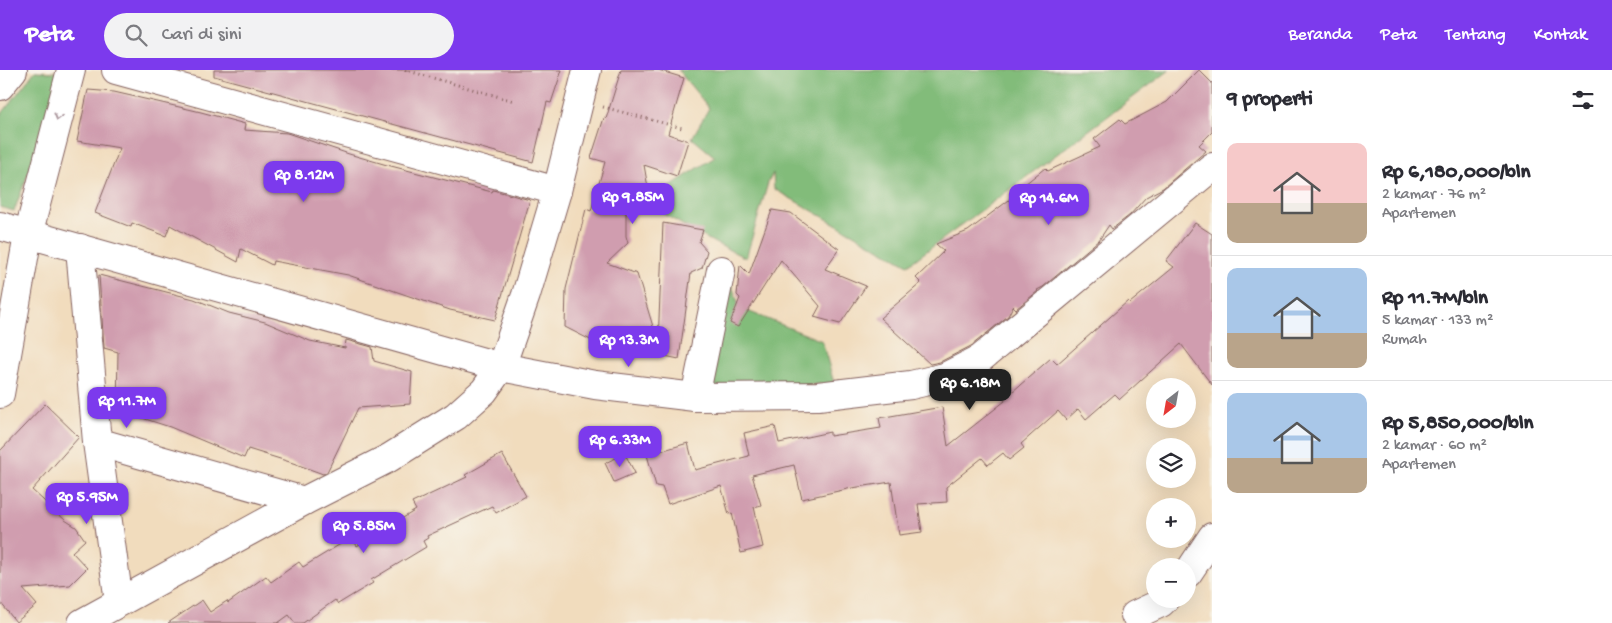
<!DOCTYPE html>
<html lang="id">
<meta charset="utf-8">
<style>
body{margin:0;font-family:"Gochi Hand",sans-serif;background:#f2f2f3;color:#2b2b33;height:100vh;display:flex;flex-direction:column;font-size:19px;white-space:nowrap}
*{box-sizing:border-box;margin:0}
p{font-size:16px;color:#7c7c81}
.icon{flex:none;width:28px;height:28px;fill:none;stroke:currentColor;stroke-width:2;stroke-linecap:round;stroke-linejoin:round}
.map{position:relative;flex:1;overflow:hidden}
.side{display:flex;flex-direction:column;background:#fff;width:400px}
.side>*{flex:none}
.needle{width:32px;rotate:211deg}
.fabs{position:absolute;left:1146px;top:308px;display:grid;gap:10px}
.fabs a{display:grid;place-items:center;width:50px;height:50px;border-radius:50%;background:#fff;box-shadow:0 5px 20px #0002;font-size:25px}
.price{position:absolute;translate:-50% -42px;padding:0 11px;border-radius:10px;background:#7c3aed;color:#fff;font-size:16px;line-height:32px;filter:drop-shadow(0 1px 2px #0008)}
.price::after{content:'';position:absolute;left:50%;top:30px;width:15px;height:11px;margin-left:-8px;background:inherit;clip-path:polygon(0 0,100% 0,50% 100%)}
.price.selected{background:#222;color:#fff}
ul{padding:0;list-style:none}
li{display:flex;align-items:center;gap:15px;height:125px;padding:0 15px}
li+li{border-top:1px solid #e1e1e2}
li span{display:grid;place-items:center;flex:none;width:140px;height:100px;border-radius:10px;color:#555}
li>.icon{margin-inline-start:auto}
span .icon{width:60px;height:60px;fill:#fffc;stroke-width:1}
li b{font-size:21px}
h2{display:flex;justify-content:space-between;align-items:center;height:60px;padding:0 15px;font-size:21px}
header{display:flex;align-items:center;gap:30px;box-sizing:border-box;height:70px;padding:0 25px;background:#7c3aed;color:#fff}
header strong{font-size:24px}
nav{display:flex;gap:28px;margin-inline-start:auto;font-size:18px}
.search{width:350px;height:45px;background:#f2f2f3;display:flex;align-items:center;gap:12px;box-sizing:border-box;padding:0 18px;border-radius:28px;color:#7c7c81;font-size:19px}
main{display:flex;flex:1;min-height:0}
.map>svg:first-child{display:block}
</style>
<header>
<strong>Peta</strong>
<div class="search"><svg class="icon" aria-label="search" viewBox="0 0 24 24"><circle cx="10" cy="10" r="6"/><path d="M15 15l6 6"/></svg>Cari di sini</div>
<nav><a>Beranda</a><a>Peta</a><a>Tentang</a><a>Kontak</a></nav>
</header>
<main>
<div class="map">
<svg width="1212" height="553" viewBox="0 0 1212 553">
<rect width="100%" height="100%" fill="#f7f3e8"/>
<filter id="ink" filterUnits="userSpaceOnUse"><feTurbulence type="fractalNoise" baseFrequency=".02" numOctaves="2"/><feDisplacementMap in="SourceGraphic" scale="10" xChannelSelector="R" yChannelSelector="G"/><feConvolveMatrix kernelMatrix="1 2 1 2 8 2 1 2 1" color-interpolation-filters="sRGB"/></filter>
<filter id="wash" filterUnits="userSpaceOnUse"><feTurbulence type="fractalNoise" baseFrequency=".0096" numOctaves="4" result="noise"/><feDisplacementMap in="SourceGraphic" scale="20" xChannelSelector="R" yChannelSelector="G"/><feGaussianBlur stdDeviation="1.12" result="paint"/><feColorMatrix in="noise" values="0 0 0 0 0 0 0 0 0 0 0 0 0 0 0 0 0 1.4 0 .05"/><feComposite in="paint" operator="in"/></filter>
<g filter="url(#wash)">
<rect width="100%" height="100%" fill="#f1dcbd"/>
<!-- forest -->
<g fill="#82bc7a" stroke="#666e52">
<path d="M678,0H1170L908,195L774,119L773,103L768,113L746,188L715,173L658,141L670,116L715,87L692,68L709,38Z"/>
<path d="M35,1L66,3L14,141L0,137V46Z"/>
<path d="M727,210L732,216L740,238L822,271L834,313L704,323Z"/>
</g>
<g id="blocks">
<!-- building -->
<g fill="#d09daf">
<path d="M214,0H562L551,33L547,32L533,92L214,6Z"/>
<path d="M621,0H658L684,8L668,64L688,71L677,106L644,95L650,129L626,123V166L628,173L607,193L637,204L658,273L663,153L703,160L699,172L707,181L702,198L691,203L679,289L626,278L624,287L565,257L566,219L586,139L591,141L605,92L591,88L604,48L606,49Z"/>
<path d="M1199,0L1212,13V62L1199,75L1206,81L1163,118L1146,127L1130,145L1112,159L1109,155L1099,170L1043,217L1037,220L1038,221L1016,239L1013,236L1008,246L971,276L940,292L930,294L880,248L921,213L916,208L944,181L936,174L968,161L1021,121L1020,118L1045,98L1048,101L1100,77L1094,69L1120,49L1125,54L1167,32Z"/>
<path d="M88,20L114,22L201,42L245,54L244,60L287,63L349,84L387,95L492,122L493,120L530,130L495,250L450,240L348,205L273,191L272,195L241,179L238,192L170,155L166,166L132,153L131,157L95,143L120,78L77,71Z"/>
<path d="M772,140L791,143L839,179L825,199L866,216L840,254L814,247L820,236L781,190L738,257L730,253L740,228L737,225L740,195L749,204Z"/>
<path d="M1195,153L1212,164V315L1181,274L1120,329L1115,324L1086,349L1078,339L1066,350L1058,341L1021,374L1024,378L1009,390L1003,383L988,395L982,388L946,417L947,432L918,434L922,462L899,465L891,412L852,418L802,429L794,395L752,405L761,435L754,437L763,477L741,483L732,443L729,444L721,416L668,434L662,417L656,416L647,385L688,373L695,400L749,386L744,363L775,356L779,373L830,362V366L881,358L879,348L942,337L948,376L1005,331L1004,329L1051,288L1057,294L1128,231L1130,233L1174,197L1166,191Z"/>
<path d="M99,205L194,229L229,243L265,252L310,271L345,278L346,270L372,277L374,291L412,302L410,334L358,338L327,402L323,404L293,393L248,379L244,388L170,357L117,340L118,282L104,278Z"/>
<path d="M45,334L79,367L32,420L65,450L76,457L85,470L72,482L87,498L70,515L23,519L37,535L16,552L0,532V381Z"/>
<path d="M502,384L526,426L496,443L492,436L427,466L428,468L423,471L426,477L371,510L373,513L356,523L338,534L335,530L303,553H295L289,545L278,553H168L202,530L210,542L227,531L228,533L266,506L271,512L299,492L303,497L352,467L357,476L416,440L412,433L467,407L465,405Z"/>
<path d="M625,384L635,403L614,412L605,393Z"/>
</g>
</g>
</g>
<g filter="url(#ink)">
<use href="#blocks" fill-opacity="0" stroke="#84615e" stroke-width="1"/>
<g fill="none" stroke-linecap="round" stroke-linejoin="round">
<defs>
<g id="minor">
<path d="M116,0L557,121"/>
<path d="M0,16L13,0"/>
<path d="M0,156L501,297L595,315L695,327L818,326L911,315L945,307L980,289L1212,97"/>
<path d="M80,178L97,372L304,431"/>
<path d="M0,324L28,165L71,0"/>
<path d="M695,327L721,200"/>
<path d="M97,372L119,532"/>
<path d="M1188,503L1212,467"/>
<path d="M1135,545L1161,533L1165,529"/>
<path d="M82,553L304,431L389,388L456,346L484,321L501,297L526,225L557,121L587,0"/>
</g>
</defs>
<!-- minor casing -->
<use href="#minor" stroke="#84615e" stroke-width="30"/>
<!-- path -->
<g stroke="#84615e" stroke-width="3" stroke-dasharray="1 4" stroke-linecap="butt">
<path d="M405,0L514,31"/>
<path d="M603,37L682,58"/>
</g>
<!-- minor -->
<use href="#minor" stroke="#fff" stroke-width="28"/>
</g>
<!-- one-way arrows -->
<defs><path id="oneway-chevron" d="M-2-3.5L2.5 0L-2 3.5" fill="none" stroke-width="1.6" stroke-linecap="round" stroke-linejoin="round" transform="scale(1.25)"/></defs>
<use stroke="#ae9aa0" href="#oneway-chevron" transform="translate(58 47) rotate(105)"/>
</g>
</svg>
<div class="fabs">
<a><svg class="needle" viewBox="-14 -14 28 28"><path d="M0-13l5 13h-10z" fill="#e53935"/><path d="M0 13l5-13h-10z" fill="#7c7c81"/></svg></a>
<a><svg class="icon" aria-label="layers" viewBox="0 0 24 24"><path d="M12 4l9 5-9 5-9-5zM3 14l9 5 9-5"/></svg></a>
<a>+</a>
<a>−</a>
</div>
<b class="price" style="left:304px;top:133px">Rp 8.12M</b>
<b class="price" style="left:633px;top:155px">Rp 9.85M</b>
<b class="price" style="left:1049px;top:156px">Rp 14.6M</b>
<b class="price" style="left:629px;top:298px">Rp 13.3M</b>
<b class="price selected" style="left:970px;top:341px">Rp 6.18M</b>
<b class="price" style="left:127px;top:359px">Rp 11.7M</b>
<b class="price" style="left:620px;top:398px">Rp 6.33M</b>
<b class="price" style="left:87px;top:455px">Rp 5.95M</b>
<b class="price" style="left:364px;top:484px">Rp 5.85M</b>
</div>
<section class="side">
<h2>9 properti<svg class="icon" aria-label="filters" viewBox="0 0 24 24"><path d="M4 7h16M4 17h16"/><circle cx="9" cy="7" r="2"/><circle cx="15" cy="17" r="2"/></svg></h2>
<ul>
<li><span style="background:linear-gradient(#f6c9c9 60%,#b9a48a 0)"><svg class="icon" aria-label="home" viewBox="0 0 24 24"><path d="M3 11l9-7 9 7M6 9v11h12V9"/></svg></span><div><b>Rp 6,180,000/bln</b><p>2 kamar · 76 m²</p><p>Apartemen</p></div></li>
<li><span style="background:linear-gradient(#a9c7e8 65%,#b9a48a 0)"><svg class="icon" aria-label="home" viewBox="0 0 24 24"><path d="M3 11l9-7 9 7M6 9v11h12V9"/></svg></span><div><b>Rp 11.7M/bln</b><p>5 kamar · 133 m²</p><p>Rumah</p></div></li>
<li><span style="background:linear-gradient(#a9c7e8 65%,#b9a48a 0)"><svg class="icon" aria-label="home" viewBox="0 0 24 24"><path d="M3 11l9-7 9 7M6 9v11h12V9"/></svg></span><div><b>Rp 5,850,000/bln</b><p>2 kamar · 60 m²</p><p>Apartemen</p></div></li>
</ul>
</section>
</main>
